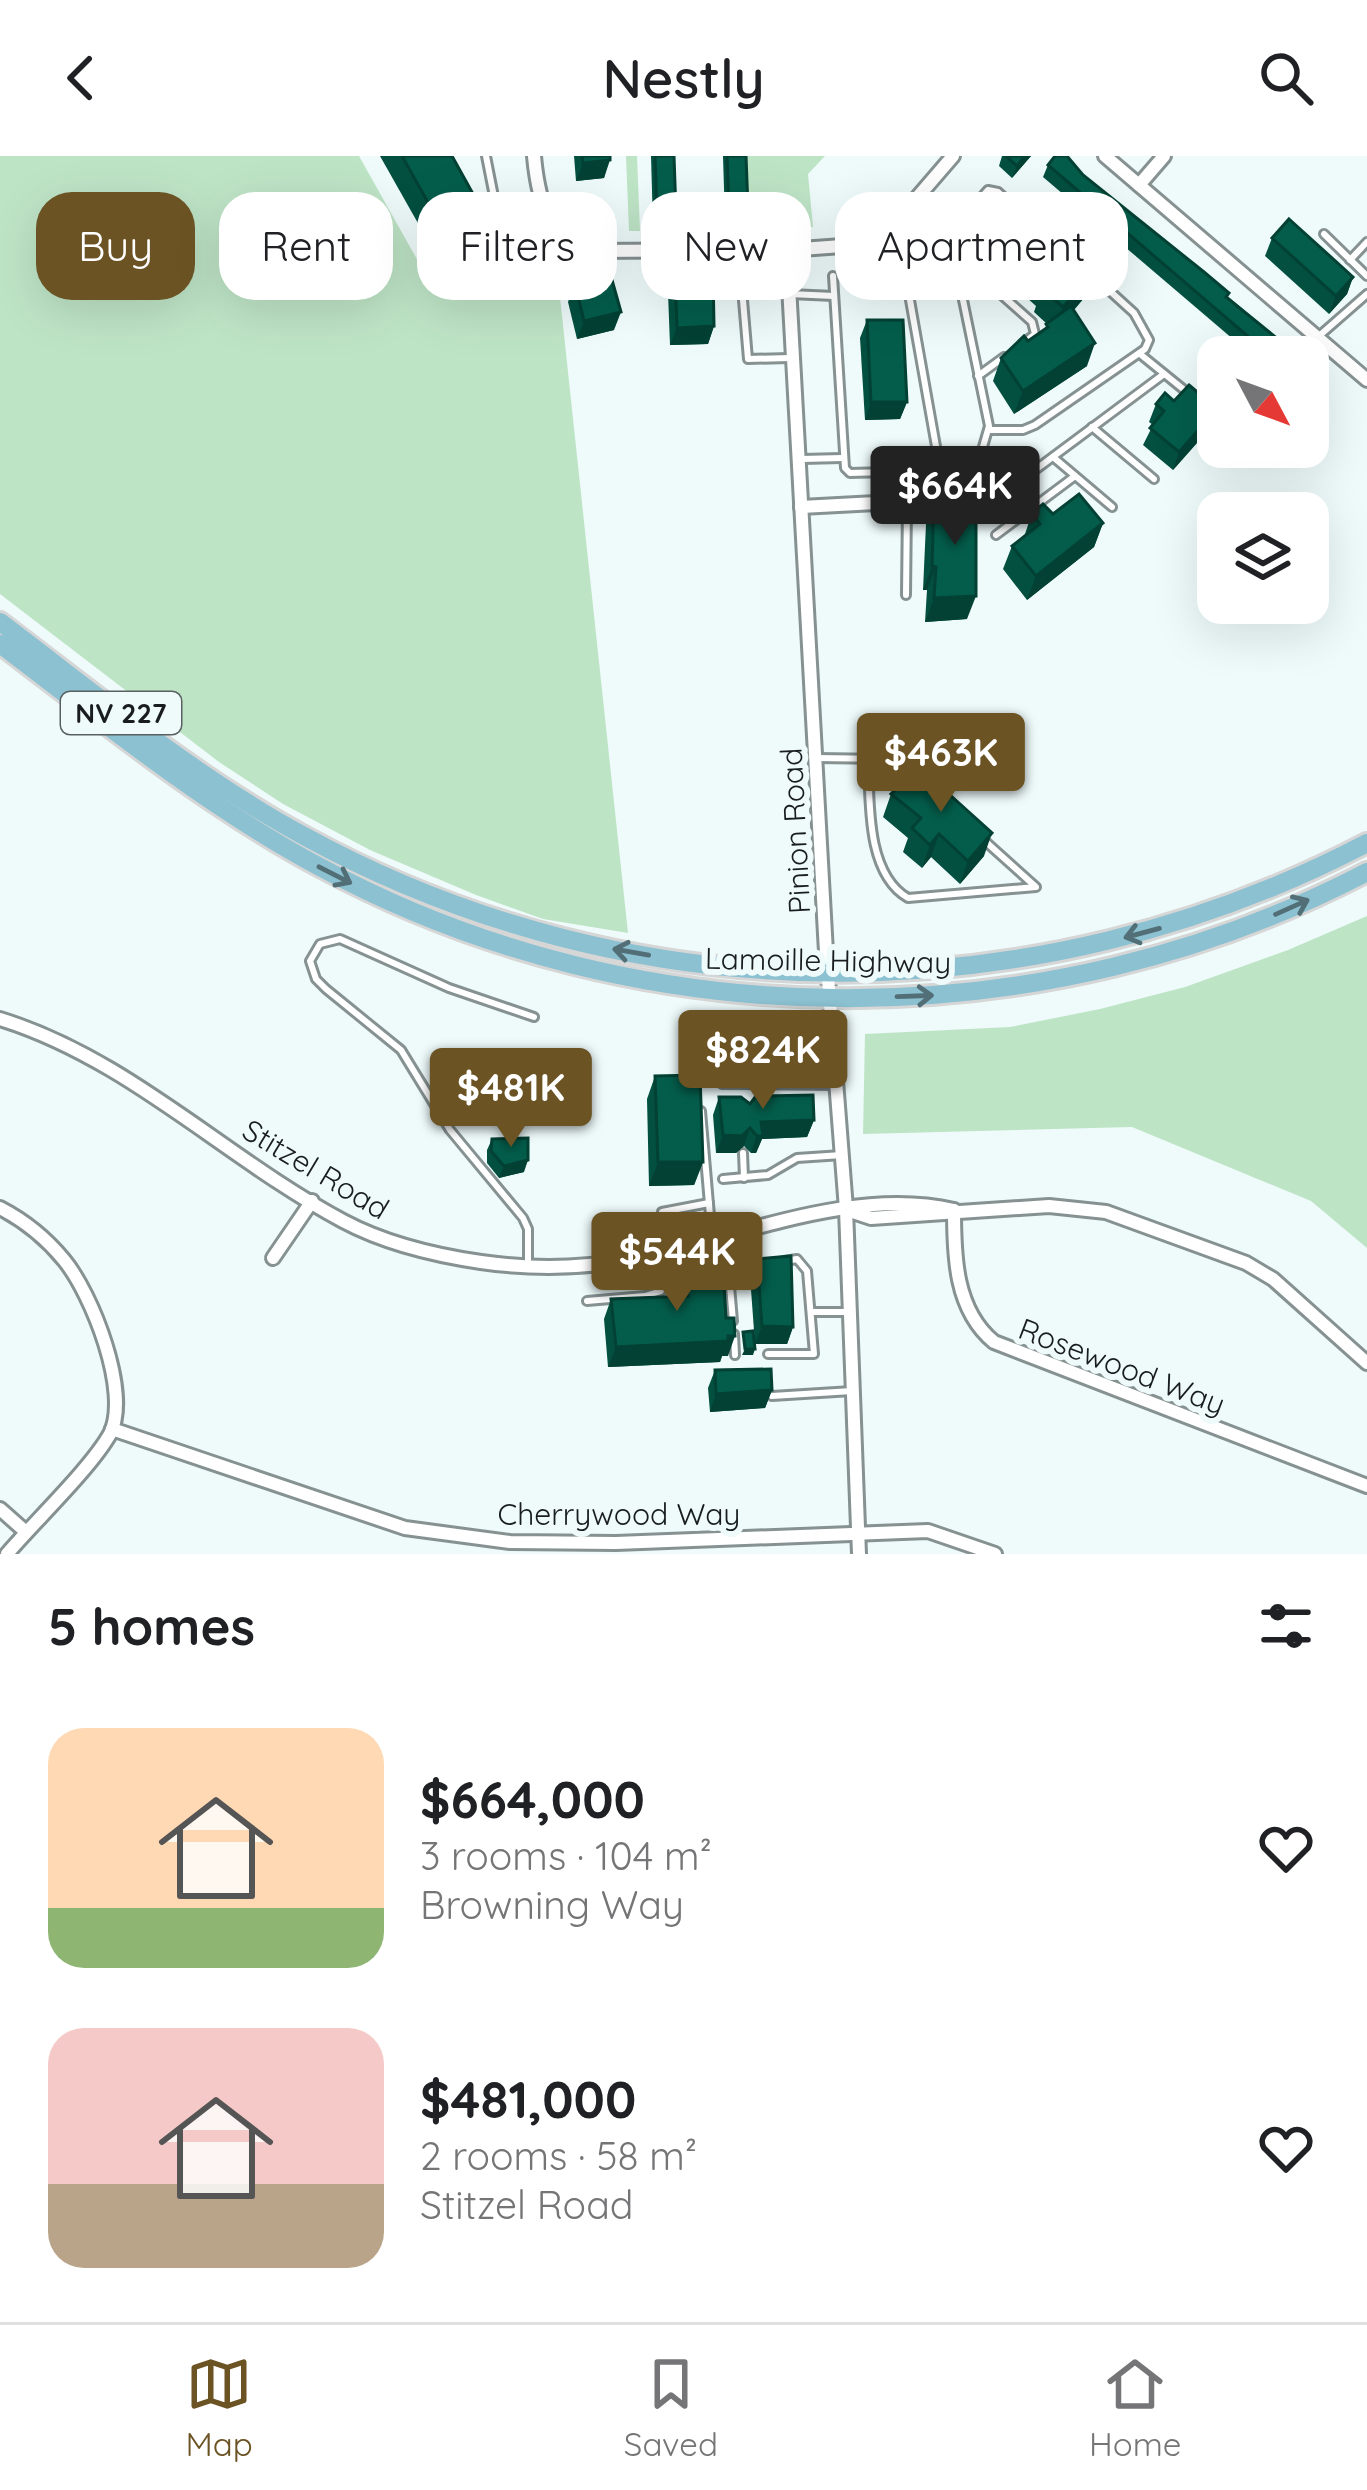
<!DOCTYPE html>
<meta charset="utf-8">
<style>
body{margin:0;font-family:Quicksand,sans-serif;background:#f6f6f6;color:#202124;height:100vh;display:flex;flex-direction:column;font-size:45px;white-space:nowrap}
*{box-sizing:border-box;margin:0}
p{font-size:39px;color:#757577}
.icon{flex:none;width:66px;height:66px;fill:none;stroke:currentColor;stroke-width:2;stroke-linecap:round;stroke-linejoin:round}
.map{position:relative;height:1398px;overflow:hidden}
.sheet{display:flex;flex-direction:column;background:#fff;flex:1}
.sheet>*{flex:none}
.top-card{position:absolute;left:36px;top:36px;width:1296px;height:108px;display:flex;gap:24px}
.needle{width:78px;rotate:131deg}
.tools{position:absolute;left:1197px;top:180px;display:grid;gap:24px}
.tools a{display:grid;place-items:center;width:132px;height:132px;border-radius:24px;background:#fff;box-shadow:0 12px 48px #0002;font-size:60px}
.price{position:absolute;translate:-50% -102px;padding:0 27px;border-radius:12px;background:#6b5324;color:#fff;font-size:39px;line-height:78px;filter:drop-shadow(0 3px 6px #0008)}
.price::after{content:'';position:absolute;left:50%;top:72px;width:36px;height:27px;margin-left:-18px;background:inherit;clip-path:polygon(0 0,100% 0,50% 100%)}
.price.current{background:#222;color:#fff}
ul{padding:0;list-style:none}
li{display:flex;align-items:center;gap:36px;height:300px;padding:0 48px}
li span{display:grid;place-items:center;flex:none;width:336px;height:240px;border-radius:36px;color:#555}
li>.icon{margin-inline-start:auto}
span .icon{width:144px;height:144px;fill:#fffc;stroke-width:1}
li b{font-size:51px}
h2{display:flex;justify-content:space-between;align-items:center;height:144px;padding:0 48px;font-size:51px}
.chip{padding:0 42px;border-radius:36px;background:#fff;box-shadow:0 12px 48px #0002;font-size:42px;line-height:108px}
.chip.current{background:#6b5324;color:#fff}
header{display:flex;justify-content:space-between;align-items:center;height:156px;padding:0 48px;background:#fff;font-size:54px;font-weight:600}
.menu{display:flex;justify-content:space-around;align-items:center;height:168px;border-top:3px solid #e0e0e0;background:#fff;font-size:33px;color:#757577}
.menu a{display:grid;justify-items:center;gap:6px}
.menu .current{color:#6b5324}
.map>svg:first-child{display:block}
</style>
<header><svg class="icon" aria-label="back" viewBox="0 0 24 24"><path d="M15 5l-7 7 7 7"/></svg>Nestly<svg class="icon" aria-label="search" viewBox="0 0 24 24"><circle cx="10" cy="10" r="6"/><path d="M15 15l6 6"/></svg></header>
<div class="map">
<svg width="1367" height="1398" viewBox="0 0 1367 1398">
<rect width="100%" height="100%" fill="#effbfb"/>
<!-- green -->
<g fill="#bee4c6">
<path d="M0,0H359L423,114L475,118L557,113L628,777L543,763L476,739L370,694L283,648L219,606L0,438Z"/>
<path d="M626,0H637L640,75H629Z"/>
<path d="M744,0H825L808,18L813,71L749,72Z"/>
<path d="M1367,760V1092L1311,1045L1132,971L863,978L865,878L1010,871L1100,853L1185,831L1288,794Z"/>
</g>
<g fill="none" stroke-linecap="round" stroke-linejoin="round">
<defs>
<g id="lane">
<path d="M486,0L500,71L515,102"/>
<path d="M911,50L977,117L1032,166L1035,178L1025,186"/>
<path d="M1324,78L1367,120"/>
<path d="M945,83L988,34L998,36L1028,63"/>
<path d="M739,97L748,203L790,202"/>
<path d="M447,98L500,71"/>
<path d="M1350,104L1367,86"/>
<path d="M905,116L937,296L991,332H1011L1164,218"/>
<path d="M833,120L845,312L850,317C880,315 916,322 937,296"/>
<path d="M790,138L834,140"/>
<path d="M1319,180L1367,138"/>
<path d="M1140,198L1188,237"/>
<path d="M978,220L1004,201"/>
<path d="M1092,271L1154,323"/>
<path d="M989,274H1023L1035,269L1145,193L1149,184L1134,157L1088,115"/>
<path d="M1053,301L1112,351"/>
<path d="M802,303L842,302"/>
<path d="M974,322L989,270L962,139L1003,87"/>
<path d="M996,379L1075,320"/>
<path d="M906,439L907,349"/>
<path d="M868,600C870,643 865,717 908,742L1036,731L986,686"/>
<path d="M816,602L888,603L914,621"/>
<path d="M722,928L836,929"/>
<path d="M701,955L712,1083"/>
<path d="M743,997L744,1022"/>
<path d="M723,1023L768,1019L797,1002L842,999"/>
<path d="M726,1083L733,1165"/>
<path d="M528,1108V1073L523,1062L450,974L401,894L326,833L316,823L310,805L320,788L340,783L449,832L534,861"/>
<path d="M587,1145L645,1140L661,1135L662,1056L709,1047"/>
<path d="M811,1156H849"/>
<path d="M734,1178L735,1199"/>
<path d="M768,1198H814L807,1115L797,1103L784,1105"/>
<path d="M772,1240L852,1235"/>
</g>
<g id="street">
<path d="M534,0C537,34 547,86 586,95L787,94L856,89L875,83L897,65L953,0"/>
<path d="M1105,0L1367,224"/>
<path d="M1139,29L1164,0"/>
<path d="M787,94L826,796L846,1053L859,1398"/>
<path d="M801,351L932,344L952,338L974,322"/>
<path d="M0,863C129,903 225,1002 343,1065C386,1088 433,1099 481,1106C530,1113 577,1113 626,1104C732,1085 847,1030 954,1054"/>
<path d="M0,1052C25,1065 46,1082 64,1104C92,1138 131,1237 110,1278C90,1313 35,1365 7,1398"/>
<path d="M847,1054L871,1062L1049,1050L1106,1056L1246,1107L1273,1123L1367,1207"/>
<path d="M954,1054C954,1100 955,1154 994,1186L1367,1330"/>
<path d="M273,1102L312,1045"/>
<path d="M112,1273L405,1372L510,1386L616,1387L928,1375L995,1398"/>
<path d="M0,1353L26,1376"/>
</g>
<g id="primary">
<path d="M0,466C98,540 195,621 304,680C634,861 1035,861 1367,687"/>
<path d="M0,488C103,566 206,650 320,711C642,885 1044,885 1367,716"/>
</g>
</defs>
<!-- lane casing -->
<use href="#lane" stroke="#869191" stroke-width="12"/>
<!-- street casing -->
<use href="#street" stroke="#869191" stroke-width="18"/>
<!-- primary casing -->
<use href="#primary" stroke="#d6d6d6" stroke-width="24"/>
<!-- lane -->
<use href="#lane" stroke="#fff" stroke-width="6"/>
<!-- street -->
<use href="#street" stroke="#fff" stroke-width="12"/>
<!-- primary -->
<use href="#primary" stroke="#8bc1d1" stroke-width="18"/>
</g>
<!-- wall -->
<g fill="#035040">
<path d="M380,0H452L478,47L470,70L432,92Z"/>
<path d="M574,0H610L604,22L576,25Z"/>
<path d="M651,0H674L676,57L672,69L653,70Z"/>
<path d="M723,0H746L748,52L744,64L725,65Z"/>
<path d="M1002,0H1031L1012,22L999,10Z"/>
<path d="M1048,9L1083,19L1300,201H1254L1043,21Z"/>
<path d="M1272,82L1353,121L1347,138L1329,158L1265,100Z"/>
<path d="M1001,90L1093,119L1084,142L1074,154L1087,210L1014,258L993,225L1001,202L1044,174L1047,168L1034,156L1036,150L1016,132L1013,137L1003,130L1005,125L993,113Z"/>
<path d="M675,119L714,170L708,188L670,189L668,137Z"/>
<path d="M575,128L614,174L577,183L568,146Z"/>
<path d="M867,164L907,246L900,263L865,264L860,182Z"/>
<path d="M1174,245L1211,271L1173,314L1143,289L1153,269L1149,266L1156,248Z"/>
<path d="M934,345L967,463L925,466L927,434H923L926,368Z"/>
<path d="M1032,357L1053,358L1103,367L1094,391L1027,444L1003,413L1012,390L1024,381Z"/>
<path d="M891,638L984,700L960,728L931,701L922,712L903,696L908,682L883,661Z"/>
<path d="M655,920L703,1006L694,1029L649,1030L647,943Z"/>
<path d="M719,941L750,948L814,964L807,981L762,983L756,997H751L744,990L736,997H716L713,959Z"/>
<path d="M492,983L524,1016L499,1022L487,1007V994Z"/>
<path d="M757,1103L793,1171L787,1188H755L750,1120Z"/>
<path d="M686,1108L728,1200H722L720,1206L608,1211L604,1163L611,1143L679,1141V1129Z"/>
<path d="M715,1214L772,1234L765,1252L710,1256L708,1232Z"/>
</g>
<!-- shaded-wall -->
<g fill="#034134">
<path d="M1025,0H1031L1012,22L1017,10Z"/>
<path d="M610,4L604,22L576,25L583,7Z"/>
<path d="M478,47L470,70L432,92L440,68Z"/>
<path d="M748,52L744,64L725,65L729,53Z"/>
<path d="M676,57L672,69L653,70L657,58Z"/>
<path d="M1093,119L1084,142L1055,175L1063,151Z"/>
<path d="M1353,121L1347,138L1329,158L1336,140Z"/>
<path d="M621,156L614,174L577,183L584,165Z"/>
<path d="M714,170L708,188L670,189L677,172Z"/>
<path d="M1095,187L1087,210L1014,258L1023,235Z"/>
<path d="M871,246H907L900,263L865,264Z"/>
<path d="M1217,253L1211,271L1173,314L1179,296Z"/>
<path d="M1103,367L1094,391L1027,444L1036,420Z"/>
<path d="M932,410L936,411L927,434H923Z"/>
<path d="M976,440L967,463L925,466L934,442Z"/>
<path d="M992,677L984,700L960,728L968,705Z"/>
<path d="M939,678L931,701L922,712L930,689Z"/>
<path d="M814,964L807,981L762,983L756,997H751L761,966Z"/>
<path d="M750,972L744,990L736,997H716L723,979Z"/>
<path d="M528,1004L524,1016L499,1022L504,1010Z"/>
<path d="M658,1006H703L694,1029L649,1030Z"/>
<path d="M762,1170L793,1171L787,1188H755Z"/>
<path d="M735,1180L728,1200H722L720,1206L608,1211L616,1191Z"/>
<path d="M745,1193H755L753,1199H742Z"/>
<path d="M772,1234L765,1252L710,1256L716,1238Z"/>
</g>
<!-- building -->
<g fill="#045d4b" stroke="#034134" stroke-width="3">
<path d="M402,0H452L478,47L440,68Z"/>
<path d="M582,0H610V4L583,7Z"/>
<path d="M655,0H674L676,57L657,58Z"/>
<path d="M727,0H746L748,52L729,53Z"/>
<path d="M1006,0H1025L1017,10Z"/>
<path d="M1055,0H1067L1083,19L1204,116L1229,137L1226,141L1300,201H1272L1048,9Z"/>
<path d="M1026,60L1093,119L1063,151L1042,133L1046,127L1024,109L1021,113L1012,106L1015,102L1001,90Z"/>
<path d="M1289,63L1353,121L1336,140L1272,82Z"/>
<path d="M713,118L714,170L677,172L675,119Z"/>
<path d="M612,124L621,156L584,165L575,128Z"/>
<path d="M1071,150L1095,187L1023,235L1001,202L1024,180L1028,185L1048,171L1046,168Z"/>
<path d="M867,164H903L907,246H871Z"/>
<path d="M1189,229L1217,253L1179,296L1150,272L1164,255L1156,248L1165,237L1174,245Z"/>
<path d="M1079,338L1103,367L1036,420L1012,390L1040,368L1032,357L1043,348L1053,358Z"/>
<path d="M976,343V440L934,442L936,411L932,410L934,345Z"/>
<path d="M919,611L992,677L968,705L939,678L930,689L912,672L921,662L891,638Z"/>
<path d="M700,919L703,1006H658L655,920Z"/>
<path d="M813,939L814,964L761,966L763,980H757L750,972L742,980L723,979L719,941H741L750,948L756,940Z"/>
<path d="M528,982V1004L504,1010L491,995L492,983Z"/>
<path d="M791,1100L793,1171L762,1170L757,1103Z"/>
<path d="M707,1107L708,1114L723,1112L726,1162H734L735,1180H728V1185L616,1191L611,1143L688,1140L686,1108Z"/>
<path d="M753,1175L755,1193H745L743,1176Z"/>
<path d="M771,1213L772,1234L716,1238L715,1214Z"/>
</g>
<!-- one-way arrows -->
<defs><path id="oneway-shaft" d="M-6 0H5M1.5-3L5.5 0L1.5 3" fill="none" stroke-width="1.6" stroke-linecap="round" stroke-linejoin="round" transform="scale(3)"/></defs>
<g stroke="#526f77">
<use href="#oneway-shaft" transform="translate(335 719) rotate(27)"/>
<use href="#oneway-shaft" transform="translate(1292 751) rotate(-24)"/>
<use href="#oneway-shaft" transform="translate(1142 777) rotate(165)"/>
<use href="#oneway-shaft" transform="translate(631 796) rotate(-170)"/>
<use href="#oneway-shaft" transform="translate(915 840) rotate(-2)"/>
</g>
<g text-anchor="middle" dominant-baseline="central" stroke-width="12" stroke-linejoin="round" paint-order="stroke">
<!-- shield labels -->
<rect fill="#effbfb" stroke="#596060" stroke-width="3" x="61" y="536" width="120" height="42" rx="9"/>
<g font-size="27" font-weight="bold" fill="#191d1d">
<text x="121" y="557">NV 227</text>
</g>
<!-- street labels -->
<g font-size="30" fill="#191d1d" stroke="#effbfb">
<text transform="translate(795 675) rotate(-93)">Pinion Road</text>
<text transform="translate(828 804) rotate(1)">Lamoille Highway</text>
<text transform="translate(316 1013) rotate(31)">Stitzel Road</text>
<text transform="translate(1122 1210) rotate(21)">Rosewood Way</text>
<text x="619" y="1358">Cherrywood Way</text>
</g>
</g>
</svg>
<div class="tools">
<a><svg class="needle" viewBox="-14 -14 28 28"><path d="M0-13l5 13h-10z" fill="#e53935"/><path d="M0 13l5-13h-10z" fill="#757577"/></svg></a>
<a><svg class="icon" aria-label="layers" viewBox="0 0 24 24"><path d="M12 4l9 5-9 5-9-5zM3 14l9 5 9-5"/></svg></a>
</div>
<b class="price current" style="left:955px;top:392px">$664K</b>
<b class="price" style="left:941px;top:659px">$463K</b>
<b class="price" style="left:763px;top:956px">$824K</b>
<b class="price" style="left:511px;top:994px">$481K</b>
<b class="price" style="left:677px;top:1158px">$544K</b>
<div class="top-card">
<a class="chip current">Buy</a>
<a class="chip">Rent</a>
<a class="chip">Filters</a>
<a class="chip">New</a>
<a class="chip">Apartment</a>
</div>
</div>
<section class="sheet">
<h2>5 homes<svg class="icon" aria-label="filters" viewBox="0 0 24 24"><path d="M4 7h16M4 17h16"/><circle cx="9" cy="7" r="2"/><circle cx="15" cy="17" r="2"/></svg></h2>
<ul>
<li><span style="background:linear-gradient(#ffd9b3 75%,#8fb573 0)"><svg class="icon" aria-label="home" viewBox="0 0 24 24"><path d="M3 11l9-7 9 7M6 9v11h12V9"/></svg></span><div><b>$664,000</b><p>3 rooms · 104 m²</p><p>Browning Way</p></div><svg class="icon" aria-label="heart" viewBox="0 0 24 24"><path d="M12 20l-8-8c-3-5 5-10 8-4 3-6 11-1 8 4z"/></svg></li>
<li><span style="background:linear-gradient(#f6c9c9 65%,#b9a48a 0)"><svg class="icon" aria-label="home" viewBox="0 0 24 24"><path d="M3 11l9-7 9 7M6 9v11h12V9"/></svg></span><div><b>$481,000</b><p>2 rooms · 58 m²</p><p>Stitzel Road</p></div><svg class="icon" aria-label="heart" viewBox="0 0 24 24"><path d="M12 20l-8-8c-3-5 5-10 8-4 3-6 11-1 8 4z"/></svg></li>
</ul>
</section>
<nav class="menu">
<a class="current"><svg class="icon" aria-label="map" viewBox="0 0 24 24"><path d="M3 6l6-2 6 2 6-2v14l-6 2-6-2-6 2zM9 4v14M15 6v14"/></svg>Map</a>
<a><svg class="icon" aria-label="saved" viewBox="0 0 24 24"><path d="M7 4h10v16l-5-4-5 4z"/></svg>Saved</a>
<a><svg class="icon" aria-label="home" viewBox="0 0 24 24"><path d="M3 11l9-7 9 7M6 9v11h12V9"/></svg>Home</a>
</nav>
